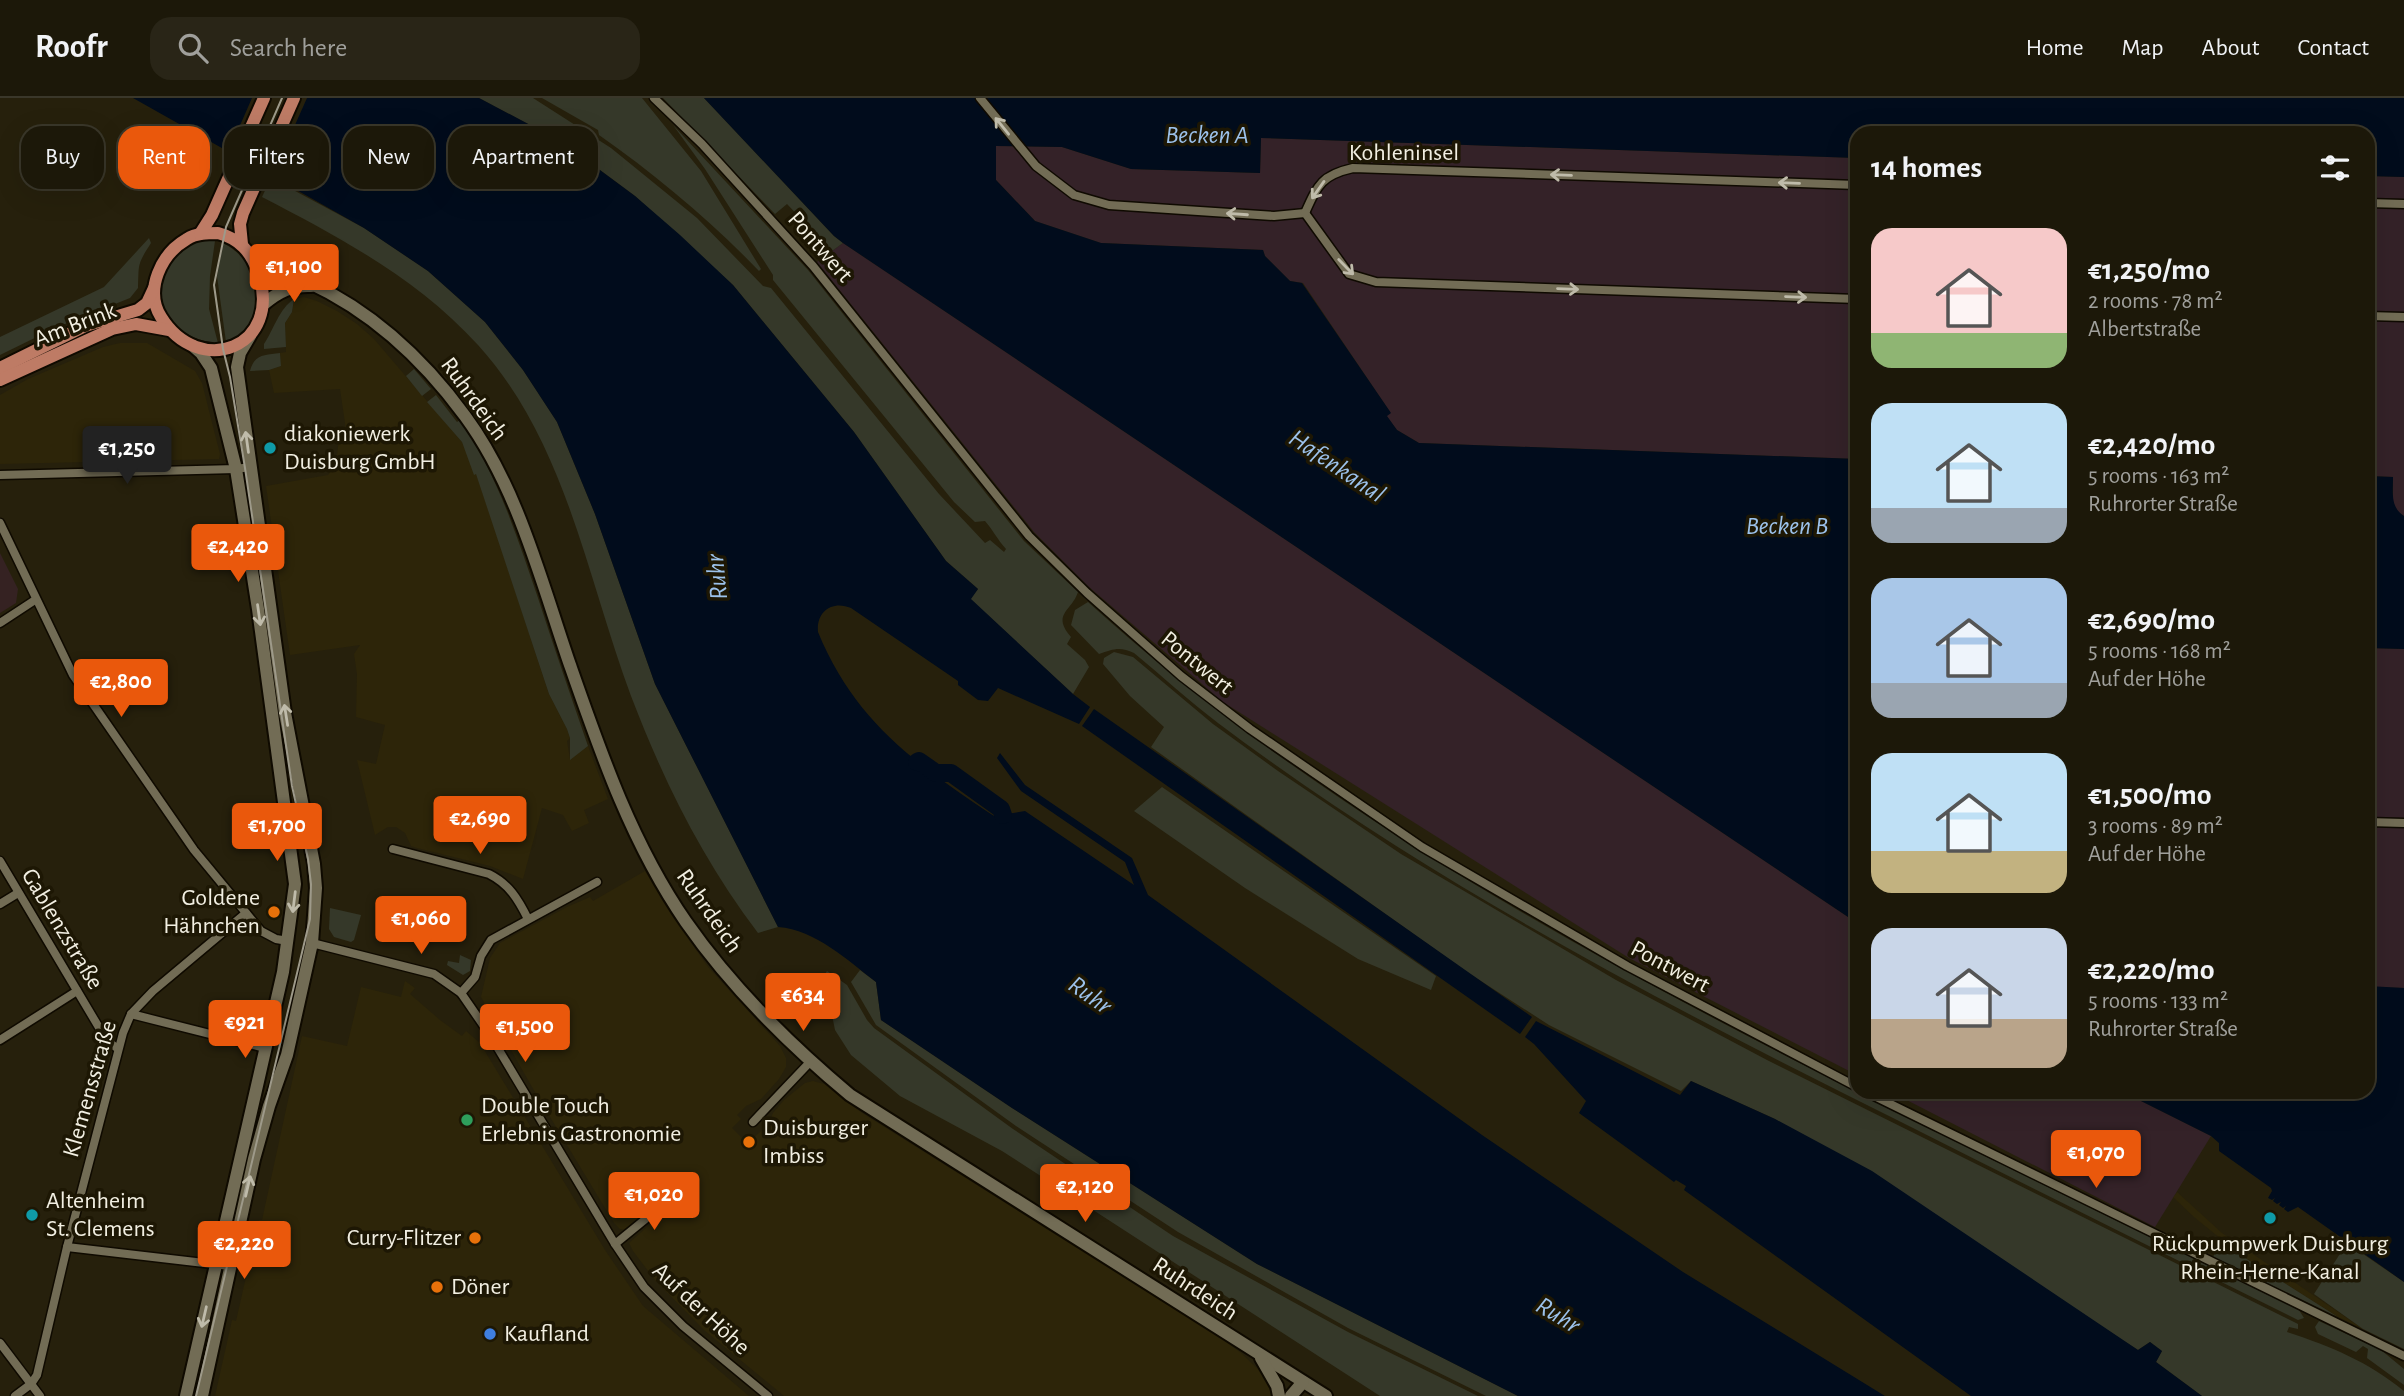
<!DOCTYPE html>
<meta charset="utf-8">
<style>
body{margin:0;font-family:"Alegreya Sans",sans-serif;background:#292517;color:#f1f3f6;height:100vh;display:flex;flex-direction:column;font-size:26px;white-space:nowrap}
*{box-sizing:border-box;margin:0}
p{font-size:23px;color:#a0a09c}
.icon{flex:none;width:38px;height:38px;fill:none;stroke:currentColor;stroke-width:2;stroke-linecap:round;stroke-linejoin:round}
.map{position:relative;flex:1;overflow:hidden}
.panel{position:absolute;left:1850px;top:28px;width:525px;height:973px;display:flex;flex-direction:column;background:#1c1809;border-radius:21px;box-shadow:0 7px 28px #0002,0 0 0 2px #3a372a}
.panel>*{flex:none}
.guide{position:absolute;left:21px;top:28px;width:665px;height:63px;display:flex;gap:14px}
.price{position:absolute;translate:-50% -60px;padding:0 16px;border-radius:7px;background:#ea580c;color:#fff;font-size:23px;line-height:46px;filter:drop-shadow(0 2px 4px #0008)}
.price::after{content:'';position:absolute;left:50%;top:42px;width:21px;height:16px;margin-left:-10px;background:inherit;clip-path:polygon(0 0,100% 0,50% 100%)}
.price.selected{background:#222;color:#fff}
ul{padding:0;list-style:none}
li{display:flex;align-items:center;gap:21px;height:175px;padding:0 21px}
li span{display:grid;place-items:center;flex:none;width:196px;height:140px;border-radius:21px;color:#555}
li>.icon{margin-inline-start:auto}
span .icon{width:84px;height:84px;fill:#fffc;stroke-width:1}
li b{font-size:30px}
h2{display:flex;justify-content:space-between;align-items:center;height:84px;padding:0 21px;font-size:30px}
.pill{padding:0 24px;border-radius:21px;background:#1c1809;box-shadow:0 7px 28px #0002,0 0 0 2px #3a372a;font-size:24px;line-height:63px}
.pill.selected{background:#ea580c;color:#fff}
header{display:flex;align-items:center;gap:42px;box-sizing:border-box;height:98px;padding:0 35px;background:#1c1809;border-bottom:2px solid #3a372a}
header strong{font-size:33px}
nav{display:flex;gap:38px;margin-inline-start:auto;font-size:24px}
.search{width:490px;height:63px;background:#292517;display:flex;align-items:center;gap:18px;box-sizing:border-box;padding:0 24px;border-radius:21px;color:#a0a09c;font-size:26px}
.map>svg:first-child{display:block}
</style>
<header>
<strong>Roofr</strong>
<div class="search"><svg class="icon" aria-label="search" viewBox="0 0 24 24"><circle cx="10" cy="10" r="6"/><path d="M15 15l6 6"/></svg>Search here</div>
<nav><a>Home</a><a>Map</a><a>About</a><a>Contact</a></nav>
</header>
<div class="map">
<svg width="2404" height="1298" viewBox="0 0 2404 1298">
<rect width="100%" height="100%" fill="#26200c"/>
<!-- built -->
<g fill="#2d2509">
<path d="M304,199L317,203L337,213L357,226L374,241L462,344L479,383L549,596L567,631L570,640L567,643L570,661L588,648L608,701L584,712L589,725L572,733L563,717L542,710L523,781L490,768L417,750L411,748L405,735L396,729H388L375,737L357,662L376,666L385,627L356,619L357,576L354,556L360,547L290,557L266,388L328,377L336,368L339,339L346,332L340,291L274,295L269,272L281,268L280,255L286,254L285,225L292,214L294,201Z"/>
<path d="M120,245H147L195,273L202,285L208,309L220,356L219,361L0,366V297L28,281L103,249Z"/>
<path d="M645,773L673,819L708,869L780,948L786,960V969L779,981L761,1001L746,1008L737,1017L741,1021L732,1030L750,1048L753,1046L751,1042L768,1027L773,1015L784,1002L805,985L813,983L824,986L862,1015L1221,1240L1241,1255L1265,1278L1272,1298H784L704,1232L655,1182L633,1153L629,1145L672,1107L694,1093L673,1075L668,1090L658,1104L627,1132L620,1131L614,1125L532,989L481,899L490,860L500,845L567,809L590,799L593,803Z"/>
<path d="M405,883L415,890L410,896L440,922L462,938L466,933L480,945L605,1152L643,1208L749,1298H215L232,1222L236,1223L259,1122H262L302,938L347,948L361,889L401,899Z"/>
<path d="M2177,1094L2222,1135L2363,1231L2338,1219L2242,1158L2194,1119L2173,1099Z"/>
</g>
<!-- industrial -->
<g fill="#342228">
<path d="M1261,40L1857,60V361L1419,345L1397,332L1386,318L1390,314L1303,185L1290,183L1265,158L1263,152L1101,145L1035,123L996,82V48L1062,49L1131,71L1260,75Z"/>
<path d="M2368,78L2404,79V418L2398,414L2393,406V379L2368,378Z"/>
<path d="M843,145L1857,825V977L1629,860L1223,604L1089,489L1034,434L817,164Z"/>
<path d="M2368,550L2404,551V890L2368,889Z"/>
<path d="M1891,994H2123L2211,1038L2155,1129Z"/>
</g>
<!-- education -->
<path fill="#352222" d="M0,455L18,491L16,505L0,515Z"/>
<!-- green -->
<g fill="#353829">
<path d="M479,0H533L611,50L697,120L763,188L771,190L939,396L985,445L990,442L1004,454L1006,451C997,441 993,432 985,423L975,424L954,404L773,182V177L705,71L673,27L808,172L1024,443L1078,494C1072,513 1051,516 1071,539L1067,546L1085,562L1089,569L1073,596L970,501L978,491L946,463L854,334L733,187L635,98L600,72L562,44Z"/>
<path d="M542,0H642L701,73L761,171L759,173C711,123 656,77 599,37L598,32Z"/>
<path d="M663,0H704L834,138L843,145L832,153L787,106L775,116Z"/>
<path d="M271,80L364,130L428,173L485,224L523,272L557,324L595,416L655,586L778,829L758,835C702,761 664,684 631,598C587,480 566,344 478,247C418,181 341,140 262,99Z"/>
<path d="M149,140L151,145C137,167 139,165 138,190L130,200L55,230L0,257V239L104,189Z"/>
<path d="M205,142L215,143L210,178L209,211L218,245C149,241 140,155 205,142Z"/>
<path d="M223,145C263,164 273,228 226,244L217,178Z"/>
<path d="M294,201L292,214L285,225L286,249L264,251V246C274,231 279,211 294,201Z"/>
<path d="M280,255L281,268L269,272L250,273C254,256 265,257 280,255Z"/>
<path d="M414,271L431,291L422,298L406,278Z"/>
<path d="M436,297L457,324L460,322C497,376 517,438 538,500C554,549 571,599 588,648L570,662V640L567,631L549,596L476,376L474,377L462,344L427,304Z"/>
<path d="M1088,504C1299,695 1546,835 1798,964C1964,1049 2132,1130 2299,1212L2304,1220L2298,1222C2169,1158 2040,1094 1911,1029C1671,910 1432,786 1218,625C1189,603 1162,578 1134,555C1120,548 1113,551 1099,556L1071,527L1075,512Z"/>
<path d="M1114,554L1133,559L1213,626L1278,673L1401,756L1616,882L1767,962L2298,1226V1231L2289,1229L2287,1234C2332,1249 2367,1263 2404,1293V1298H2202L2156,1264L2162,1253L2150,1244L2138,1252L1775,1021L1691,983L1681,993L1549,927L1467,874L1151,649L1164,629L1130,598L1103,566L1104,560Z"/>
<path d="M1162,689L1436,878L1431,892L1358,861L1245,790L1134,713Z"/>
<path d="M330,810L361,817L354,842L351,844L334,839L329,831Z"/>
<path d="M460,857L471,862L470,873L463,877L447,867L448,863L459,865Z"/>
<path d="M860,872L876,884L881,922L1012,1010L1257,1166L1518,1298H1486L1348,1230L1178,1134L1016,1028L876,927L851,884Z"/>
<path d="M827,873L847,887L867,922L874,930L1013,1031L1173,1138L1348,1234L1478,1298H1380L1002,1053L900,998L851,957L835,932L831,912L833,900L817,888Z"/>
<path d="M2218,1140L2242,1158L2338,1219L2213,1159L2220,1144Z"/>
<path d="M2347,1145L2404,1184V1251L2363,1231L2314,1196Z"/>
<path d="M2319,1223L2381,1252L2404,1271V1287L2367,1260L2368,1251L2363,1248L2356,1254L2318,1236L2315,1229Z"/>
</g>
<!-- water -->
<g fill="#010c1c">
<path d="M133,0H479L562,44L635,98L680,137L733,187L854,334L946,463L978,491L971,501L1073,596L1090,609L1079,626L998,590L988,603L978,602L958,587V583L851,510C833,502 816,513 818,534C855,624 916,666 994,718L1025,713L1134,787L1125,764L1021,693L997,660L1000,655L1025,687L1132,760L1148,797L1482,1037L1683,1174L1885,1298H1518L1257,1166L1012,1010L881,922L876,884C847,862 816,832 778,829L655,586L595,416L557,324L523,272L485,224L428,173L364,130Z"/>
<path d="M704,0H2404V79L2368,78V35H1857V60L1261,40L1260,75L1131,71L1062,49L996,48V82L1035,123L1101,145L1263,152L1265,158L1290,183L1302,185L1391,315L1387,318L1397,332L1419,345L1857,361V825L843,145L834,138Z"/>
<path d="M2368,378L2393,379C2393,394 2390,409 2404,418V551L2368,550Z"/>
<path d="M1094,611L1532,919L1520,936L1082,628Z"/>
<path d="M2368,888L2404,890V1184L2298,1109L2288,1114L2284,1111L2286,1108L2283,1110L2279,1107L2281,1104L2277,1106L2273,1103L2275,1100L2272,1102L2268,1100L2272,1093L2271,1090L2219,1053V1045L2211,1038L2123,994H2368Z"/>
<path d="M1536,923L1680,997L1691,983L1775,1021L1872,1073L2138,1252L2150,1244L2162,1253L2156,1264L2202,1298H1971L1684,1092L1686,1088L1676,1082L1674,1084L1579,1015L1586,1003L1534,946L1525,939Z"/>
</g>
<!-- pier -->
<path fill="#26200c" d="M252,0H307L270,83L227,57Z"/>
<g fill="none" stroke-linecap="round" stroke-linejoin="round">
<!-- river -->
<path stroke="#010c1c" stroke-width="18" d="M917,664L919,663L936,675H951L1001,711L1003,717"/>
<defs>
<g id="street">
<path d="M654,0L702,46L813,168L1029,438L1087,495L1181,578L1250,631L1422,749L1627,868L1857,989"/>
<path d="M980,0L1036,68L1074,97L1109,107L1274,118L1305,115"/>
<path d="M2368,105L2404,106"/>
<path d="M1305,115L1349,176L1376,184L1857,201"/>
<path d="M1305,115C1318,86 1322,77 1353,70L1857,87"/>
<path d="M2368,218L2404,219"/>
<path d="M0,377L236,371L250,369"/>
<path d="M0,425L73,577L194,752L261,833L276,841L288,843"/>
<path d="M0,525L35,502"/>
<path d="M2368,724L2404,725"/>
<path d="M393,751L489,776C509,786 518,801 528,821"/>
<path d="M0,763L107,943L117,950"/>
<path d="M0,806L18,795"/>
<path d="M312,845L434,876L461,895L490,937L615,1146L644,1189L683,1228L768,1298"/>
<path d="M461,895L475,879L481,858L491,842L597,784"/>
<path d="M131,916L265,950"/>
<path d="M0,942L77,893"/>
<path d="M1866,994L2404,1258"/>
<path d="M753,1024L810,964"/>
<path d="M615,1146L675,1097"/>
<path d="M67,1149L230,1168"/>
<path d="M0,1245L40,1298"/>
<path d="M15,1298L31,1286L37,1277L67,1149L123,935L131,916L153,893L246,815"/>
</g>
<g id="secondary">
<path d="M255,164C260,169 265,175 272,177C284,180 296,178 308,184C371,213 424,262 465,318C518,390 541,483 570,567C601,656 632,746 686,824C732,890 789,946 850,997L1326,1298"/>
<path d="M264,206C278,194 292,187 311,188"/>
<path d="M1261,1260L1277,1288L1279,1298"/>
<path d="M186,1298L283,874L295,786L258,511L236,371L211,270L201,255L193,248"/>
<path d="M202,1298L254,1061L269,1008L287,957L312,845L316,790L314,766L285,615L237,269L240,255L250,238"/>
<path d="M1291,1298L1303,1284"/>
</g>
<g id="primary">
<path d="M218,135C240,141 251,154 258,174C284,250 199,281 161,219C144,192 161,156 187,141C196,135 208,135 218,135Z"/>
<path d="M200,136L212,117L264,0"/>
<path d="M242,146L240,126L243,115L294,0"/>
<path d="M0,270L85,228L138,212L147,205L154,190"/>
<path d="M0,282L112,231L136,226L169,232"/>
</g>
</defs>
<!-- street casing -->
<use href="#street" stroke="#0f0a00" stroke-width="11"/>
<!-- secondary casing -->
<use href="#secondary" stroke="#0f0a00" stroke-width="16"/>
<!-- primary casing -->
<use href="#primary" stroke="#0f0a00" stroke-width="16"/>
<!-- street -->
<use href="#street" stroke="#726c55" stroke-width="8"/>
<!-- secondary -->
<use href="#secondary" stroke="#726c55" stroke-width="12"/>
<!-- primary -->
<use href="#primary" stroke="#be7b65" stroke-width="12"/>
<!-- tram -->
<path stroke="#9e9a8a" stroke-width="2" d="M196,1298L310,821L311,786L308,761L292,688L245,370L230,279L223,251L214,187L226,129L282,0"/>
</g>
<!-- one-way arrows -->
<defs><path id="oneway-shaft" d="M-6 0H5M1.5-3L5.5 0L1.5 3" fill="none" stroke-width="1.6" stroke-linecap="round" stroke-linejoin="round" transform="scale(1.75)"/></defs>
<g stroke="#bfbbaa">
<use href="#oneway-shaft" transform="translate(1002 28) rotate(-129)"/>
<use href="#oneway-shaft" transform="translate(1561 77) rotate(-178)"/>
<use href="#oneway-shaft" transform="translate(1789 85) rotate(-178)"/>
<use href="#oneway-shaft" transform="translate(1318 92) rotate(125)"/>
<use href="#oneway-shaft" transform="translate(1237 116) rotate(-176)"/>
<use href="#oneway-shaft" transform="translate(1346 169) rotate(46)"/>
<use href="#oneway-shaft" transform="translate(1568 191) rotate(2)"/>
<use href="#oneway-shaft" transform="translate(1796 199) rotate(2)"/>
<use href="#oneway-shaft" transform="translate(247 344) rotate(-98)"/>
<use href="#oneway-shaft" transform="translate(259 517) rotate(82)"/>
<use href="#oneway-shaft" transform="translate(286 617) rotate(-99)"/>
<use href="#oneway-shaft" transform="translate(294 804) rotate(97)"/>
<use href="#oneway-shaft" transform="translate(248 1088) rotate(-77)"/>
<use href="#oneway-shaft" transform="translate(204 1219) rotate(103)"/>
</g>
<!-- markers -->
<g fill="#0f9aa8" stroke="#1d1704" stroke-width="2.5">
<circle cx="270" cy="350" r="7"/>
<circle cx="32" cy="1117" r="7"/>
<circle cx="2270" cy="1120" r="7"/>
</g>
<g fill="#e8710a" stroke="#1d1704" stroke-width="2.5">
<circle cx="274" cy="814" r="7"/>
<circle cx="749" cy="1044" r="7"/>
<circle cx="475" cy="1140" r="7"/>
<circle cx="437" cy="1189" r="7"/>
</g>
<circle fill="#2e9e5b" stroke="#1d1704" stroke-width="2.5" cx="467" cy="1022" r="7"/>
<circle fill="#3f7fe0" stroke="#1d1704" stroke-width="2.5" cx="490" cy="1236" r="7"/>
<g text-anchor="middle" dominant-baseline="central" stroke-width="7" stroke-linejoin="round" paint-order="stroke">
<!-- street labels -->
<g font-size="24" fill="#f2efe2" stroke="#1d1704">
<text x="1404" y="55">Kohleninsel</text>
<text transform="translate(820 149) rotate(49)">Pontwert</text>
<text transform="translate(75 227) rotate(-21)">Am Brink</text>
<text transform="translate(474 301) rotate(54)">Ruhrdeich</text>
<text transform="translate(1197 565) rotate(39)">Pontwert</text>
<text transform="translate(709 813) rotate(55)">Ruhrdeich</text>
<text transform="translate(62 831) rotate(59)">Gablenzstraße</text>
<text transform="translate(1670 869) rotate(28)">Pontwert</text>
<text transform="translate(90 991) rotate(-74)">Klemensstraße</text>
<text transform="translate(1195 1191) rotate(33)">Ruhrdeich</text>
<text transform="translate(701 1211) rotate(43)">Auf der Höhe</text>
</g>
<!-- poi labels -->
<g font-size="24" fill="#f2efe2" stroke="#1d1704" text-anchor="start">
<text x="284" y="336">diakoniewerk<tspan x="284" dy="28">Duisburg GmbH</tspan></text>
<text x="260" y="800" text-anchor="end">Goldene<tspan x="260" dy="28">Hähnchen</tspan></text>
<text x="481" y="1008">Double Touch<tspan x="481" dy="28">Erlebnis Gastronomie</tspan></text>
<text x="763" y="1030">Duisburger<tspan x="763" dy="28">Imbiss</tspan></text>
<text x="46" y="1103">Altenheim<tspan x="46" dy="28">St. Clemens</tspan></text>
<text x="461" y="1140" text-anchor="end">Curry-Flitzer</text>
<text x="2270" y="1146" text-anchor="middle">Rückpumpwerk Duisburg<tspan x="2270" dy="28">Rhein-Herne-Kanal</tspan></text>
<text x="451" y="1189">Döner</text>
<text x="504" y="1236">Kaufland</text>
</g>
<!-- water labels -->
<g font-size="26" font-style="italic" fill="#9cc2eb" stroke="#1d1704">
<text x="1207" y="37">Becken A</text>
<text transform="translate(1337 368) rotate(34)">Hafenkanal</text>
<text x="1787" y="428">Becken B</text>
<text transform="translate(717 479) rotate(-96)">Ruhr</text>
<text transform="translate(1090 897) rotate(35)">Ruhr</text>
<text transform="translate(1558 1217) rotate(31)">Ruhr</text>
</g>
</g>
</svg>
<b class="price" style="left:294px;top:206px">€1,100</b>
<b class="price selected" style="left:127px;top:388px">€1,250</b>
<b class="price" style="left:238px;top:486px">€2,420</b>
<b class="price" style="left:121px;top:621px">€2,800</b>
<b class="price" style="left:480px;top:758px">€2,690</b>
<b class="price" style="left:277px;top:765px">€1,700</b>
<b class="price" style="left:421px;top:858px">€1,060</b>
<b class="price" style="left:803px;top:935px">€634</b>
<b class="price" style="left:245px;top:962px">€921</b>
<b class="price" style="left:525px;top:966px">€1,500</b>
<b class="price" style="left:2096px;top:1092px">€1,070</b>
<b class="price" style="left:1085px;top:1126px">€2,120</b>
<b class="price" style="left:654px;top:1134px">€1,020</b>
<b class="price" style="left:244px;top:1183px">€2,220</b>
<div class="guide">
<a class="pill">Buy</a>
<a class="pill selected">Rent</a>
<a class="pill">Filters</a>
<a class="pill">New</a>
<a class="pill">Apartment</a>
</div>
<section class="panel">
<h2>14 homes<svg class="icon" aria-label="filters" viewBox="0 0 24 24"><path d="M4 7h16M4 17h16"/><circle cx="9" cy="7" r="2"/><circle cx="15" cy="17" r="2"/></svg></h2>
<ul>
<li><span style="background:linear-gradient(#f6c9c9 75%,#8fb573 0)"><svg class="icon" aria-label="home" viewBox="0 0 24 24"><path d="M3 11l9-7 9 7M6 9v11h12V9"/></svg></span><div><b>€1,250/mo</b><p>2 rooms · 78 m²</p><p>Albertstraße</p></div></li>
<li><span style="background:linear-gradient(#bfe0f5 75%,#9aa5b1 0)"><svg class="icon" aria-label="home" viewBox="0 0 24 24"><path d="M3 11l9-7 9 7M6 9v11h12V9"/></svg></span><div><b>€2,420/mo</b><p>5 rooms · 163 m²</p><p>Ruhrorter Straße</p></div></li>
<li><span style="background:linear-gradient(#a9c7e8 75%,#9aa5b1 0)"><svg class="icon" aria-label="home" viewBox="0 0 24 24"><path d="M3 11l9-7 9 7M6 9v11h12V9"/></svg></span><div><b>€2,690/mo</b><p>5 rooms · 168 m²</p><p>Auf der Höhe</p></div></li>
<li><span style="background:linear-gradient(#bfe0f5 70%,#c2b280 0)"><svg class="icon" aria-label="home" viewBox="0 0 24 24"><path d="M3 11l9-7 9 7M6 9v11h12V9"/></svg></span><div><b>€1,500/mo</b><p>3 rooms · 89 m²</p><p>Auf der Höhe</p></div></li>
<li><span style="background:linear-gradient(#c9d6e8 65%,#b9a48a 0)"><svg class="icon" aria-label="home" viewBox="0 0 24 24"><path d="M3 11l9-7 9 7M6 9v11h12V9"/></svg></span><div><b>€2,220/mo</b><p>5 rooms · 133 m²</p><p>Ruhrorter Straße</p></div></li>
</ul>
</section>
</div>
